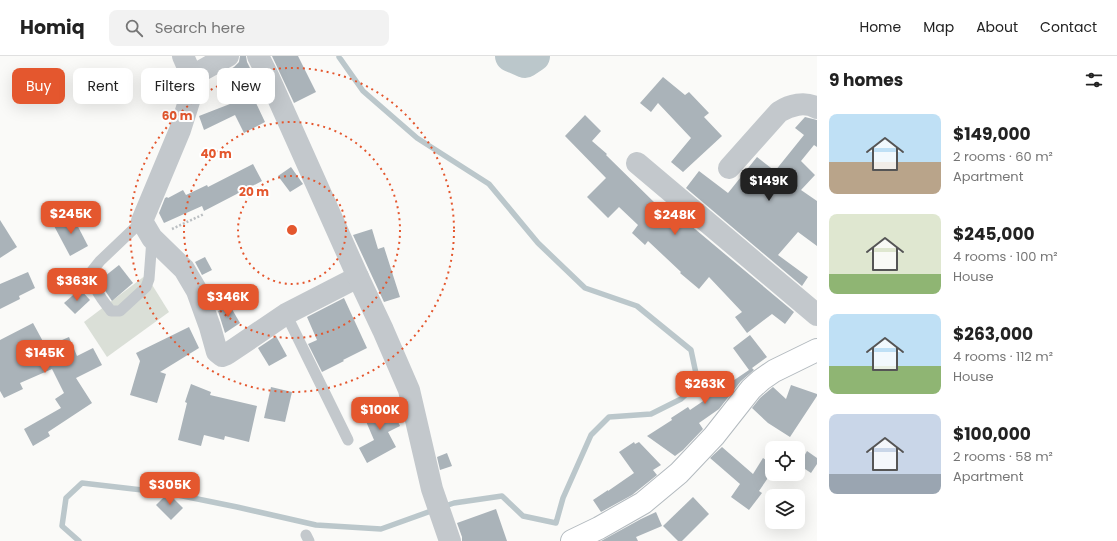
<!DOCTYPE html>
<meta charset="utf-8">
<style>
body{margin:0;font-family:Poppins,sans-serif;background:#f2f2f2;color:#222;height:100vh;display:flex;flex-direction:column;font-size:15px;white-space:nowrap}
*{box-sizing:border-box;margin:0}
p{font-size:13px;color:#767676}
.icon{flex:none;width:22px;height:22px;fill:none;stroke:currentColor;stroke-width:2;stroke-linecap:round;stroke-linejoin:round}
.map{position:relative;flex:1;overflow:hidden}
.panel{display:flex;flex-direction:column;background:#fff;width:300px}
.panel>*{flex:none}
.banner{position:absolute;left:12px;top:12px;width:380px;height:36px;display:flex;gap:8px}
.buttons{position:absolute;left:765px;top:385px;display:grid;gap:8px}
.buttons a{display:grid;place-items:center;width:40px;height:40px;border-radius:8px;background:#fff;box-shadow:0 4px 16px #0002;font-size:20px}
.price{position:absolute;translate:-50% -34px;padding:0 9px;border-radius:8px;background:#e4572e;color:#fff;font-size:13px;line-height:26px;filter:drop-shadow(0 1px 2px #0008)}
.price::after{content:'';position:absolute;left:50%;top:24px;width:12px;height:9px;margin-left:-6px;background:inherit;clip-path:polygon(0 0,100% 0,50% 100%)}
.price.on{background:#222;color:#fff}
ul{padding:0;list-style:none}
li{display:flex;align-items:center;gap:12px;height:100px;padding:0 12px}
li span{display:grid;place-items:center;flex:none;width:112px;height:80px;border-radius:8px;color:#555}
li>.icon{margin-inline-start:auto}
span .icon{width:48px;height:48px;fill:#fffc;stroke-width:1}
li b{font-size:17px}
h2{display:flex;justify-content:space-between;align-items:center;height:48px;padding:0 12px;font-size:17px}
.chip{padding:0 14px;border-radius:8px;background:#fff;box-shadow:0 4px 16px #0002;font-size:14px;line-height:36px}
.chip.on{background:#e4572e;color:#fff}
header{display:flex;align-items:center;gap:24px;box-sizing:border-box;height:56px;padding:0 20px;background:#fff;border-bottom:1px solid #e0e0e0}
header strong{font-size:19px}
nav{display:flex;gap:22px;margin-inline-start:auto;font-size:14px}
.search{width:280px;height:36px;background:#f2f2f2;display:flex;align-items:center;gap:10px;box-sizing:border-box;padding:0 14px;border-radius:8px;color:#767676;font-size:15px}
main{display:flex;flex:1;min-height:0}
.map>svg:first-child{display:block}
</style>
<header>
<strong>Homiq</strong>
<div class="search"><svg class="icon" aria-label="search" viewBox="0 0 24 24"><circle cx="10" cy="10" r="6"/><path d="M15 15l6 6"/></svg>Search here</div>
<nav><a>Home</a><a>Map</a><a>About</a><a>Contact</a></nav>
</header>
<main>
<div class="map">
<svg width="817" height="485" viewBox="0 0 817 485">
<rect width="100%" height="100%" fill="#fafaf8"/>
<!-- green -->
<path fill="#dadfd7" d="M146,219L169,256L107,301L84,266Z"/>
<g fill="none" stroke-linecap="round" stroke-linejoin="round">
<!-- stream -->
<g stroke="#bbc7cb" stroke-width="5.5">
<path d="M339,0V1L363,35L417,82L489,128L538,187L585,232L637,250L691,294L698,327L681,343L651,358L609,361L591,379L563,442L556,467L523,460L502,440L454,447L442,451"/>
<path d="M79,485L62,470L66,442L82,427L168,437L237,451L316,469L381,473L434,454"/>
</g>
<!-- river -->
<path stroke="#bbc7cb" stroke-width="32" d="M511,0L525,6L534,0"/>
</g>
<!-- building -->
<g fill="#aab3b9">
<path d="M240,0H246L247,6L258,28L249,32L265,66L244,77L235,59L204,74L199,60L235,46L222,18L234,11L239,6Z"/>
<path d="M272,0H298L316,36L294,47Z"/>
<path d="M663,21L685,39L689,36L709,57L704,61L722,80L683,116L671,106L691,82L658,47L651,56L640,47Z"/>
<path d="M585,59L601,75L592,85L607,98L606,99L657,149L659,147L686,171L689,168L794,256L785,268L772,258L747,277L735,261L742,256L709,221L699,233L680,217L681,216L648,185L645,189L632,177L638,169L619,151L608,162L587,141L606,122L565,80Z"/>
<path d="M805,61L817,64V91L814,89L801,105L815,119L801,134L817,145V190L798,176L778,199L808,221L802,230L686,132L699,115L728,137L757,101L775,115L804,79L795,72Z"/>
<path d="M253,108L262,125L204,155L202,150L164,167L159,157L165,142L167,141L168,142L183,134L186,139L207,129L208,131Z"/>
<path d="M291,111L303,128L290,136L278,120Z"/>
<path d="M72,159L88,190L70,200L53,168Z"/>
<path d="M0,164L17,191L0,202Z"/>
<path d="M372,173L378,193L384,191L400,241L384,246L353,179Z"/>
<path d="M205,201L212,214L202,219L195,206Z"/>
<path d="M119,209L133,227L112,245L104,233L100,224Z"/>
<path d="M28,216L35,232L19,240L20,243L0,253V228Z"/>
<path d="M80,233L90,244L75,258L64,247Z"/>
<path d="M344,242L367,292L343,304L344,305L322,316L308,288L317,284L307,261Z"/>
<path d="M229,248L240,267L225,277L218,255Z"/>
<path d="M33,267L46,291L69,281L77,300L93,292L102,309L76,322L92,347L48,376L50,380L33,390L24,373L61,352L55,343L64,337L52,313L20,327L23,333L4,342L0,335V284Z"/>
<path d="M189,271L199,292L160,316L166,318L157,347L130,339L140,305L136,297Z"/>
<path d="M750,279L767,301L752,312L754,314L741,325L719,353L699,367L703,373L683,394L675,400L647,380L672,364L671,362L688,351L690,354L749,314L733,292Z"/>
<path d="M276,280L287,300L269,310L258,292Z"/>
<path d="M191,328L211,336L210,339L257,350L249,386L225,380L224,384L204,379L201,390L178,384L187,347L185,346Z"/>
<path d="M791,329L817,338V340L790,381L768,367L752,352L760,342L773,331L786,343Z"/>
<path d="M271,331L292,336L285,366L264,362Z"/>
<path d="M388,344L400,370L388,376L396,391L367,407L359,392L374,384L362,356Z"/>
<path d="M634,386L635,388L639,386L661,409L653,414L657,419L632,439L601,456L593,444L608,434V435L634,417L619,396Z"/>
<path d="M722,391L753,418L763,402L772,408V416L759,435L762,437L749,454L731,441L740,428L710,402Z"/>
<path d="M807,395L817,402V408L811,417L799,409Z"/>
<path d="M447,397L452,410L440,414L437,401Z"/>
<path d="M168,437L183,452L171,464L156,449Z"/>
<path d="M693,441L709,458L682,485H678L663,470Z"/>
<path d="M496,453L507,485H462V481L457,467Z"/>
<path d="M656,456L662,470L636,481L638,485H601L641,463Z"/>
</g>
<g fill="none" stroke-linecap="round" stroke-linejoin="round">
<defs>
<path id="secondary" d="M572,485L599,472L643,447L679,417L714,380L751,333L761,324L774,315L817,294"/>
</defs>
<!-- secondary casing -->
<use href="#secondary" stroke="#b3babf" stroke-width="24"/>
<!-- path -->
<path stroke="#bbbfc2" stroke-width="2.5" stroke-dasharray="2 2" stroke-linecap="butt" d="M172,173L204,158"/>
<!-- lane -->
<g stroke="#c3c8cc" stroke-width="11">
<path d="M142,165L100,205L92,215C93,233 100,241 111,255H120L146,231L149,223L152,183"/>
<path d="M286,258L348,384"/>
<path d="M306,479L309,485"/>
</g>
<!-- street -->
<g stroke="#c3c8cc" stroke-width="22">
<path d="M183,0L194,25"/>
<path d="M228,0L201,15L197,20L180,74L142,165L152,182L184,213L197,235L210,271L217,296L222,300L227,298L286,258L358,221"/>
<path d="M258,0L269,22L358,221L383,274L409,334L432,433L450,485"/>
<path d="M637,107L817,259"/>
<path d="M729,112L779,56C790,49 805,45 817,52"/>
</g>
<!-- secondary -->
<use href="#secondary" stroke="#fff" stroke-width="22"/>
</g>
<!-- distance rings -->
<g fill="none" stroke="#e4572e" stroke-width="2" stroke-dasharray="2 4">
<circle cx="292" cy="174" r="54"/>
<circle cx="292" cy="174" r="108"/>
<circle cx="292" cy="174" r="162"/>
</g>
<circle cx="292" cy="174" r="6" fill="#e4572e" stroke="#fff" stroke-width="2"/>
<g font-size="12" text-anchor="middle" font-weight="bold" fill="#e4572e" stroke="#fff" stroke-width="4" stroke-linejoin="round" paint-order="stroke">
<text x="177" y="64">60 m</text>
<text x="216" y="102">40 m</text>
<text x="254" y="140">20 m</text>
</g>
</svg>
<div class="buttons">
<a><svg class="icon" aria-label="locate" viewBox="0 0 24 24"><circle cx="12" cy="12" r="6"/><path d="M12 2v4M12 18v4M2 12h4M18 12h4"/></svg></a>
<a><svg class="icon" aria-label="layers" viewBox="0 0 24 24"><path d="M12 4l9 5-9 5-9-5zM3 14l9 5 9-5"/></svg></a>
</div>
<b class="price on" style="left:769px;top:146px">$149K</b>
<b class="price" style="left:71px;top:179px">$245K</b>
<b class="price" style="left:675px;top:180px">$248K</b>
<b class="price" style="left:77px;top:246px">$363K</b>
<b class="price" style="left:228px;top:262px">$346K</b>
<b class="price" style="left:45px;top:318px">$145K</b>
<b class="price" style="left:705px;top:349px">$263K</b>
<b class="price" style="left:380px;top:375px">$100K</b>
<b class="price" style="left:170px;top:450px">$305K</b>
<div class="banner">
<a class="chip on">Buy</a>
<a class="chip">Rent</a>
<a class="chip">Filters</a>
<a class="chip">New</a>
</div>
</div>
<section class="panel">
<h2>9 homes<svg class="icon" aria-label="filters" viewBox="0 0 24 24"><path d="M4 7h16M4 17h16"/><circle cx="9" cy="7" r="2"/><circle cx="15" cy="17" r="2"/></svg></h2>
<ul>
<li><span style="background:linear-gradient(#bfe0f5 60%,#b9a48a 0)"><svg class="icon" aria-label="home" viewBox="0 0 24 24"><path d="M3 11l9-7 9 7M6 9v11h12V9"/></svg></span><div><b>$149,000</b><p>2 rooms · 60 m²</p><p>Apartment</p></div></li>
<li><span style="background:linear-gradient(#dfe7d0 75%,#8fb573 0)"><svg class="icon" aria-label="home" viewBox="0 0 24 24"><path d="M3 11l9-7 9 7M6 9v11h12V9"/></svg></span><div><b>$245,000</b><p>4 rooms · 100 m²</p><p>House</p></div></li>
<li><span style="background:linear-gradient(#bfe0f5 65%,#8fb573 0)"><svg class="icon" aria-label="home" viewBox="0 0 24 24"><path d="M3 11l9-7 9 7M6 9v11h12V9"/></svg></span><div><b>$263,000</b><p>4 rooms · 112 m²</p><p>House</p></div></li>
<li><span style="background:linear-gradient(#c9d6e8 75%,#9aa5b1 0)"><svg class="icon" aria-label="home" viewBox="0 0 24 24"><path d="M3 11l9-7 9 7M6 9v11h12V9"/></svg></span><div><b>$100,000</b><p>2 rooms · 58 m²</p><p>Apartment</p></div></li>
</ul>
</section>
</main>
